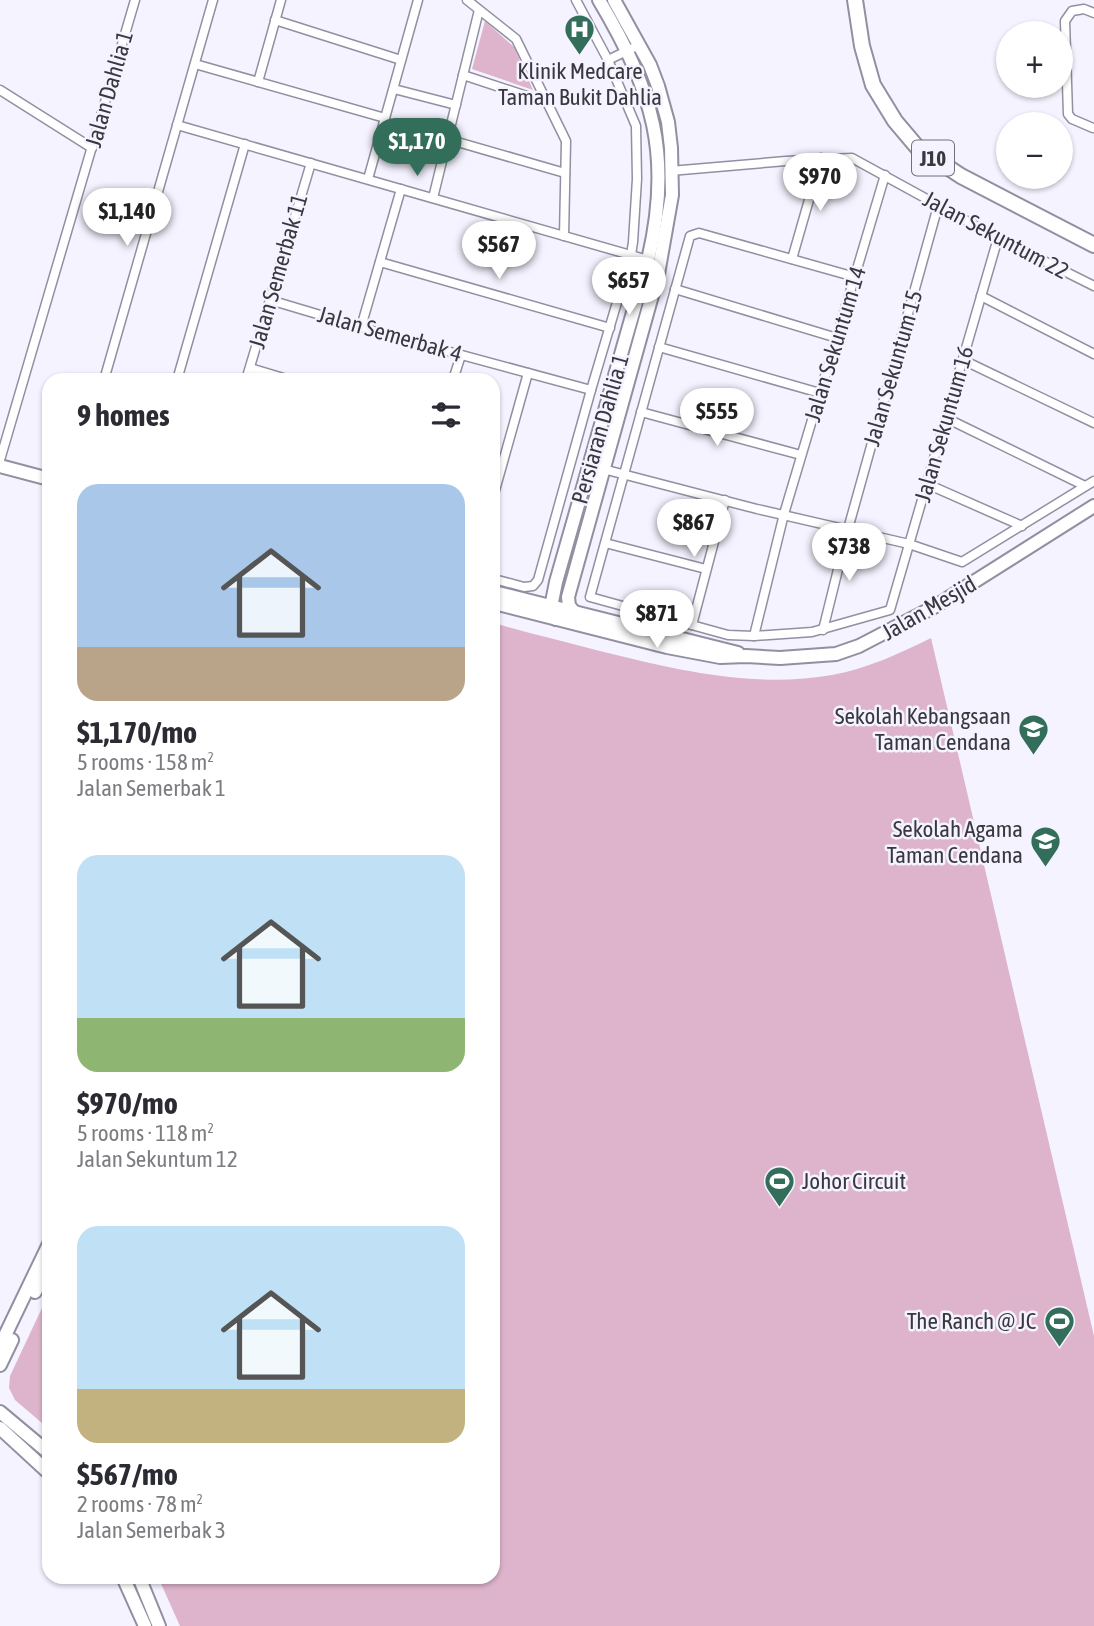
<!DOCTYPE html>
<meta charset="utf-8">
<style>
body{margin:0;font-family:"Asap Condensed",sans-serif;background:#f2f2f3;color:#2b2b33;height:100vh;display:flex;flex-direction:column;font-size:26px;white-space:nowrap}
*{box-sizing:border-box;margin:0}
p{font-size:23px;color:#7c7c81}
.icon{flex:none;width:38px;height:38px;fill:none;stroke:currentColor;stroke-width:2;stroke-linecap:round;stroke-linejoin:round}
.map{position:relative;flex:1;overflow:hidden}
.details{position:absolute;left:42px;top:373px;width:458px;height:1211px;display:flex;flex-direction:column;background:#fff;border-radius:21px;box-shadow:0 2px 5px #0004}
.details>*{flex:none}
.fabs{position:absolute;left:996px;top:21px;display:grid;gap:14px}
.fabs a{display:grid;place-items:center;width:77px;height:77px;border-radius:50%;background:#fff;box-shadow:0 2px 5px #0004;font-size:35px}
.price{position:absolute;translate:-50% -60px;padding:0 16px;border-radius:24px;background:#fff;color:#222;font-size:23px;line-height:46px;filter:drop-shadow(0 2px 4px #0008)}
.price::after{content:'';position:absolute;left:50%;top:42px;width:21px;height:16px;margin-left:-10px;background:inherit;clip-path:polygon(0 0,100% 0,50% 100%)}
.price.current{background:#326e59;color:#fff}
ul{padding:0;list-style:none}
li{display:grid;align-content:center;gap:14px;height:371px;padding:0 35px}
li span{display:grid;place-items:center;height:217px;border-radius:21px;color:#555}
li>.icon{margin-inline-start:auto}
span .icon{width:126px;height:126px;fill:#fffc;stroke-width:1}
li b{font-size:30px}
h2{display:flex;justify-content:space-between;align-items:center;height:84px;padding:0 35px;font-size:30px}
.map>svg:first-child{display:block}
</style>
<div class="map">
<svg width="1094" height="1626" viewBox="0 0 1094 1626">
<rect width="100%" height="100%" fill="#f5f3ff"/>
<!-- green -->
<g fill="#deb4cc">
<path d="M485,21L514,47L533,90L472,69Z"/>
<path d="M494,623C527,633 562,641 596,650C672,669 753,689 832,675C867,669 900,653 931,638L1094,1336V1626H180L158,1577H494Z"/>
<path d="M49,1293V1429L15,1400L9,1388L10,1376Z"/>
</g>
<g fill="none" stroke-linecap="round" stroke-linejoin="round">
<defs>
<g id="street">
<path d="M467,0L516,39L566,141L564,236"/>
<path d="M275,20L401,60"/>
<path d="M608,60L639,45"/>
<path d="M195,64L385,118"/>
<path d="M463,75L548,103"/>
<path d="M258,82L281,0"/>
<path d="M394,89L456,105"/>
<path d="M0,90L92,148"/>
<path d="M177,125L648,260"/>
<path d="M1093,128L1072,119L1068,114L1065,21L1072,11L1084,9L1094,13"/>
<path d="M447,139L565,173"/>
<path d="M670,171L786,161L852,158L998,238L1094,286"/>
<path d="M368,179L418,0"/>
<path d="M433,198L479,10"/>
<path d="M792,259L821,158"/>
<path d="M380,262L610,328"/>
<path d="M855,277L699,233L690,236L590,597L728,635L754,636L812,632L890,610L998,238"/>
<path d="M675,289L837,338"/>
<path d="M981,296L1094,354"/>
<path d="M270,300L384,334L591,390"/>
<path d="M361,327L401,189"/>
<path d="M659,347L820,393"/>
<path d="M963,360L1094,423"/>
<path d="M250,368L290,380"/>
<path d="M104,380L213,0"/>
<path d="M177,380L245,144"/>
<path d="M246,380L311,163"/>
<path d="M453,380L461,355"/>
<path d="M641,412L801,455"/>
<path d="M946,418L1085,486"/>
<path d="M0,460L135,0"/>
<path d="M603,469L757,509L909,544L962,562L1094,481"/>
<path d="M927,484L1022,526"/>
<path d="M494,494L528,373"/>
<path d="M609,544L706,569"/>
<path d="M494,579L524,587L533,586L538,580L591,390L631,255L633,242L637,179L636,126L608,60L576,0"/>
<path d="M692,625L725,500"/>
<path d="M823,630L848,529L938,206"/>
<path d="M754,636L784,514L885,175"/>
</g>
<g id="secondary">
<path d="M0,466L49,479"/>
<path d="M494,592L738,653"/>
<path d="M494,603L667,647L720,657L746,656L780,658L836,654L859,646L934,607L1094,506"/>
<path d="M576,614L569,606L568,597L658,274L672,195L671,148L668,122L658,86L650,65L614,0"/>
<path d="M556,619L551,607L556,582L648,260C673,156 653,91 599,0"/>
<path d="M35,1292L49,1264"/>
<path d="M0,1346L49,1244"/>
<path d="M0,1365L12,1340"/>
<path d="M0,1412L49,1453"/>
<path d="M0,1428L49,1473"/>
<path d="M123,1577L145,1626"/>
<path d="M139,1577L159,1626"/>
</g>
<path id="primary" d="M855,0L862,46L873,85L895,121L917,147L961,176L1094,245"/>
</defs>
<!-- street casing -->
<use href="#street" stroke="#928fa0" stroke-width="11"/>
<!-- secondary casing -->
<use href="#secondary" stroke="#928fa0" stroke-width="16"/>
<!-- primary casing -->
<use href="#primary" stroke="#928fa0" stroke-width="18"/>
<!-- street -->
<use href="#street" stroke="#fff" stroke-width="8"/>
<!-- secondary -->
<use href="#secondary" stroke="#fff" stroke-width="12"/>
<!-- primary -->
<use href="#primary" stroke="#fff" stroke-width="14"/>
</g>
<!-- icons -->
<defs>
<symbol id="hospital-pin" viewBox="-11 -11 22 30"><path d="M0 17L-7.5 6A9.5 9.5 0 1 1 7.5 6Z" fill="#326e59" stroke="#f5f3ff"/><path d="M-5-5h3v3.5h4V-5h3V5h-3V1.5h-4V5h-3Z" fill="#fff"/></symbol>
<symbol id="school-pin" viewBox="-11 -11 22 30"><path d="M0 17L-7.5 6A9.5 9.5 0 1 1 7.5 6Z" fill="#326e59" stroke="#f5f3ff"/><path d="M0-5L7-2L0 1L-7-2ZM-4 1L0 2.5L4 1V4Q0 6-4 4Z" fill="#fff"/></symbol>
<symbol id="stadium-pin" viewBox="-11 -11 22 30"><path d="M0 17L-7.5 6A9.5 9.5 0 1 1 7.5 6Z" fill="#326e59" stroke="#f5f3ff"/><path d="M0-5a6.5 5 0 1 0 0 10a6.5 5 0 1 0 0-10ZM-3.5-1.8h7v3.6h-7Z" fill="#fff"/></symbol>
</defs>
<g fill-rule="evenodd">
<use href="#hospital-pin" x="562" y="12" width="35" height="47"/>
<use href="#school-pin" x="1016" y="712" width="35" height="47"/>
<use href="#school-pin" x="1028" y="824" width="35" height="47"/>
<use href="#stadium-pin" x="762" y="1164" width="35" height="47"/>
<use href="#stadium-pin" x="1042" y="1304" width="35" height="47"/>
</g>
<g text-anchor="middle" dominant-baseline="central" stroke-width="5" stroke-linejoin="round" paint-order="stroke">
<!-- shield labels -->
<rect fill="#f5f3ff" stroke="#717079" stroke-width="2" x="912" y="140.5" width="42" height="35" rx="5"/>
<g font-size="21" font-weight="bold" fill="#39383f">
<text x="933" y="158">J10</text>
</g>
<!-- poi labels -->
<g font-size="23" fill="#39383f" stroke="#f5f3ff" text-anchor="end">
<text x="580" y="71" text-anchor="middle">Klinik Medcare<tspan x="580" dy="26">Taman Bukit Dahlia</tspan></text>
<text x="1011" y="716">Sekolah Kebangsaan<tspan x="1011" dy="26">Taman Cendana</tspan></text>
<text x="1023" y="829">Sekolah Agama<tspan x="1023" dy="26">Taman Cendana</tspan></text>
<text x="802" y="1181" text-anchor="start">Johor Circuit</text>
<text x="1036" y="1321">The Ranch @ JC</text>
</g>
<!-- street labels -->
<g font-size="23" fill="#39383f" stroke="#f5f3ff">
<text transform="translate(109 89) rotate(-74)">Jalan Dahlia 1</text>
<text transform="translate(996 235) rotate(28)">Jalan Sekuntum 22</text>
<text transform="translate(278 271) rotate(-74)">Jalan Semerbak 11</text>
<text transform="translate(390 334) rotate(16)">Jalan Semerbak 4</text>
<text transform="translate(835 344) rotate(-73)">Jalan Sekuntum 14</text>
<text transform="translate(893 368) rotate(-74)">Jalan Sekuntum 15</text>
<text transform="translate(944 424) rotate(-74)">Jalan Sekuntum 16</text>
<text transform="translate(600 429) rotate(-74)">Persiaran Dahlia 1</text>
<text transform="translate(929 608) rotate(-30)">Jalan Mesjid</text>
</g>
</g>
</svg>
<div class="fabs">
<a>+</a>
<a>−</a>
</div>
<b class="price current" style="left:417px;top:178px">$1,170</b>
<b class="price" style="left:820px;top:213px">$970</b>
<b class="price" style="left:127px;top:248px">$1,140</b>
<b class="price" style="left:499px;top:281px">$567</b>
<b class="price" style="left:629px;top:317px">$657</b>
<b class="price" style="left:717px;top:448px">$555</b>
<b class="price" style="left:694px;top:559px">$867</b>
<b class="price" style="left:849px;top:583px">$738</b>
<b class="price" style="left:657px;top:650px">$871</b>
<section class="details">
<h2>9 homes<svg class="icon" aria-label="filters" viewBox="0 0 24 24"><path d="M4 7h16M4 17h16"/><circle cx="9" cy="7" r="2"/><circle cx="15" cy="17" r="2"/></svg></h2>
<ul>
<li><span style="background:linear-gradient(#a9c7e8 75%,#b9a48a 0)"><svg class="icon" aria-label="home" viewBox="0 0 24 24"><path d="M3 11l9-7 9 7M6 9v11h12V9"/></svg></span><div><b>$1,170/mo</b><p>5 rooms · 158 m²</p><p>Jalan Semerbak 1</p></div></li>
<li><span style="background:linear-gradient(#bfe0f5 75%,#8fb573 0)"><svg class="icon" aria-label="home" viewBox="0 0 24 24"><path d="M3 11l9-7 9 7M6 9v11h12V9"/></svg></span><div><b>$970/mo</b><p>5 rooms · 118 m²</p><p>Jalan Sekuntum 12</p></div></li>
<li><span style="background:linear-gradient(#bfe0f5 75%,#c2b280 0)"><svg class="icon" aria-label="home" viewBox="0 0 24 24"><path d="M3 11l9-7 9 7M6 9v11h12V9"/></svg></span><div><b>$567/mo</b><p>2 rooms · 78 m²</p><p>Jalan Semerbak 3</p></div></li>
</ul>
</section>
</div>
